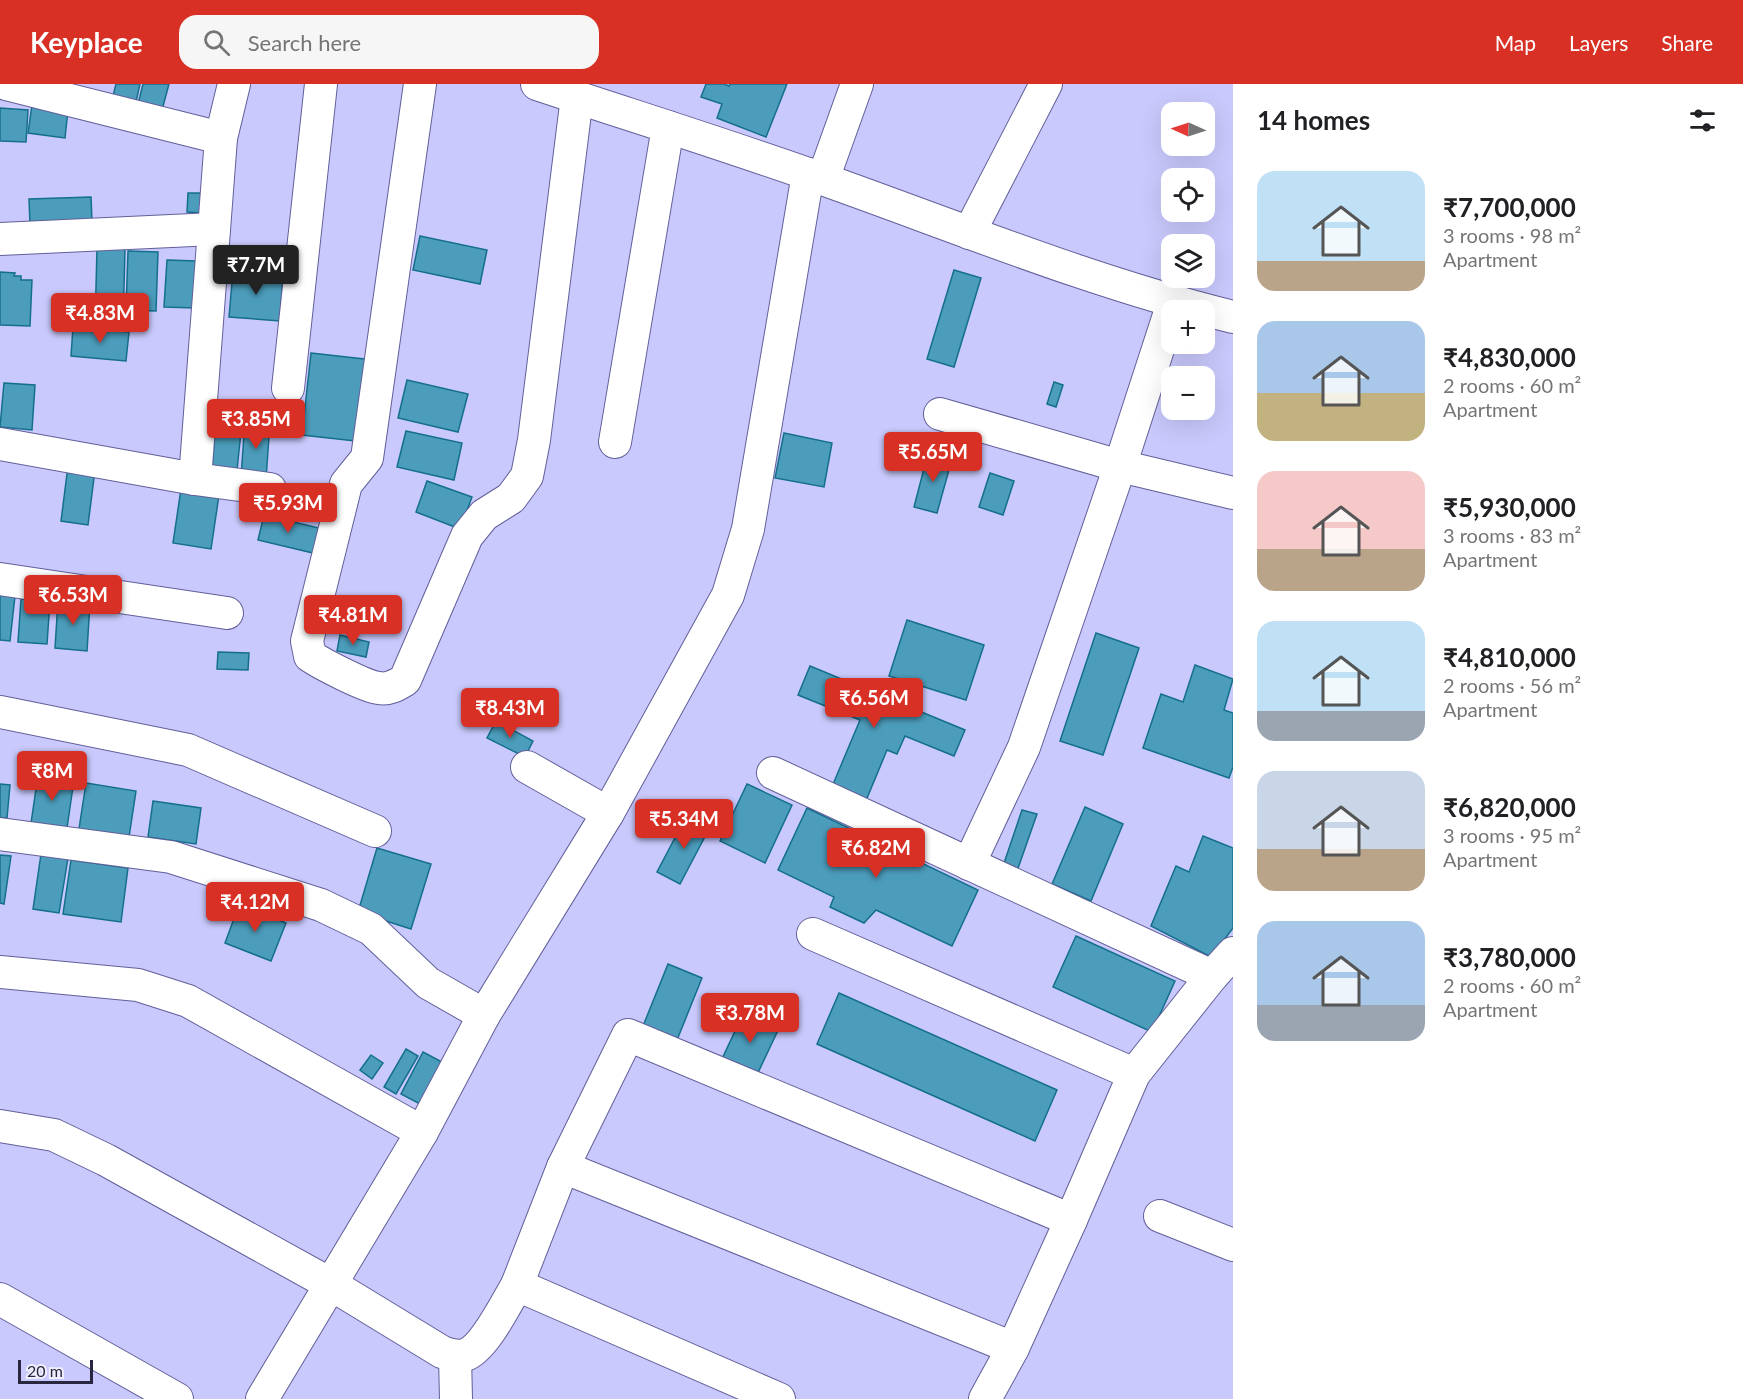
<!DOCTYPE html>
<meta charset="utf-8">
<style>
body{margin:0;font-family:Lato,sans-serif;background:#f6f6f6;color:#202124;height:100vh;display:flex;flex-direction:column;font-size:22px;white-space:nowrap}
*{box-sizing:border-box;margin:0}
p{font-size:20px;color:#757577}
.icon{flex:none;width:33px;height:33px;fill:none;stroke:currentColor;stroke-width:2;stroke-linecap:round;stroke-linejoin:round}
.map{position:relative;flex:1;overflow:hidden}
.drawer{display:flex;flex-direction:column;background:#fff;width:510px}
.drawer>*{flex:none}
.needle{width:39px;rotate:273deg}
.controls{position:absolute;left:1161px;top:18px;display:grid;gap:12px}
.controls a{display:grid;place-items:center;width:54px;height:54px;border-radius:12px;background:#fff;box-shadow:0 6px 24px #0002;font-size:30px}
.scale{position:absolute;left:18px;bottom:15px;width:75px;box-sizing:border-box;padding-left:6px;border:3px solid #292740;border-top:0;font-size:16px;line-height:21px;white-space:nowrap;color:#292740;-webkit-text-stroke:4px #eeeefc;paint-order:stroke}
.price{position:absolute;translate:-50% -51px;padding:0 14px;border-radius:6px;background:#d93025;color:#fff;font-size:20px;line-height:39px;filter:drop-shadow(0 2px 3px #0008)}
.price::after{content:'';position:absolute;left:50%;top:36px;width:18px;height:14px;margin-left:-9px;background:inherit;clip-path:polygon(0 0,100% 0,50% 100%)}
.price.active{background:#222;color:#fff}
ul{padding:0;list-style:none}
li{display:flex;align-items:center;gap:18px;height:150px;padding:0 24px}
li span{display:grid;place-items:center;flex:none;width:168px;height:120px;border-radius:18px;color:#555}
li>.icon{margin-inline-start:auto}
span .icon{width:72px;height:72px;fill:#fffc;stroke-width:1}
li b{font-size:26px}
h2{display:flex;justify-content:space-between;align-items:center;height:72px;padding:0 24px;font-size:26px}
header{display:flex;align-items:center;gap:36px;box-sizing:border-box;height:84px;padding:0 30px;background:#d93025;color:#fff}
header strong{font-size:28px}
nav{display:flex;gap:33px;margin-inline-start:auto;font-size:21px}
.search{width:420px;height:54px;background:#f6f6f6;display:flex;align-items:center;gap:15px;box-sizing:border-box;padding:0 21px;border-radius:18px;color:#757577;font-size:22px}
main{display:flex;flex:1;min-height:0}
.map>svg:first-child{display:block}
</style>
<header>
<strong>Keyplace</strong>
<div class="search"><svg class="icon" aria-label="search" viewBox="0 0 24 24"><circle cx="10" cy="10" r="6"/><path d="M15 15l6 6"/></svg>Search here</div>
<nav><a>Map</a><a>Layers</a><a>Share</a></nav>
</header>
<main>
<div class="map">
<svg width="1233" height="1315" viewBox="0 0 1233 1315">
<rect width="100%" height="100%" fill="#c9c9fd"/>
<!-- building -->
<g fill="#4c9dbc" stroke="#146f8c" stroke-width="1.5">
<path d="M116,0H140L136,18L113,12Z"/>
<path d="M143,0H169L162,26L138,20Z"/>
<path d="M706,0H724L729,2L730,0H787L766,53L717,34L722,20L701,13Z"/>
<path d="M32,21L68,26L65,54L28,49Z"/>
<path d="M0,24L28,26L26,58L0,57Z"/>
<path d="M188,109H203L202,129L187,128Z"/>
<path d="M91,113L92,138L30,140L29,115Z"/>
<path d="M420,152L487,166L480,200L413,186Z"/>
<path d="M97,164L125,165L123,242H95Z"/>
<path d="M128,167L158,168L156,227L126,226Z"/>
<path d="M167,176L197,177L195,224L164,223Z"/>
<path d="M954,186L981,194L954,283L927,275Z"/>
<path d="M233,187L283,190L280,237L229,233Z"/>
<path d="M0,188L15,189L14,192H21V196H32L30,242L0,241Z"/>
<path d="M73,243L129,248L126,277L71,272Z"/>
<path d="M311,269L373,276L364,358L302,351Z"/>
<path d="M407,296L468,310L458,348L398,334Z"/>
<path d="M1054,298L1063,301L1056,323L1047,320Z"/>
<path d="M4,299L35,301L32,346L0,343Z"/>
<path d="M216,336L242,338L237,386L212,384Z"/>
<path d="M245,337L270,338L266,395L241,393Z"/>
<path d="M406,347L462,359L454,396L397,383Z"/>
<path d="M784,349L832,359L824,403L775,394Z"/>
<path d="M928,369L952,375L937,429L914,423Z"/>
<path d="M68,382L95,386L88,441L61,437Z"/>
<path d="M990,389L1014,397L1003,431L979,423Z"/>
<path d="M427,397L472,413L460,445L416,428Z"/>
<path d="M277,402L328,414L323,436L271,424Z"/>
<path d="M181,405L219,411L211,465L173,459Z"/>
<path d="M264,431L319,444L313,469L258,456Z"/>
<path d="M0,510L15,512L10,557L0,556Z"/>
<path d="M21,515L50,517L47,560L18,558Z"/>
<path d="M58,517L90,519L87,567L55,564Z"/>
<path d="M907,536L984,561L966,616L889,592Z"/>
<path d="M1096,549L1139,564L1103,671L1060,657Z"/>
<path d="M340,551L369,558L366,573L337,567Z"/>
<path d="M218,568L249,569L248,586L217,585Z"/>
<path d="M1195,581L1233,595L1224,626L1233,629V683L1229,694L1143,664L1161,610L1183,618Z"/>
<path d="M810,582L965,646L954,672L905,652L897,670L887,666L865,719L831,705L860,636L798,611Z"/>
<path d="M496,637L533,657L525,673L487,654Z"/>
<path d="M38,691L74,696L67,744L31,739Z"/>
<path d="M86,699L136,707L129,753L79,745Z"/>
<path d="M0,700L10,701L7,734H0Z"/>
<path d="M747,700L792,721L765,779L720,757Z"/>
<path d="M153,717L201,724L196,760L148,753Z"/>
<path d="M1085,723L1123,740L1091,817L1052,800Z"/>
<path d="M807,724L978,806L952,862L876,826L864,839L830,823L834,813L778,786Z"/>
<path d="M1022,726L1037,730L1016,790L1002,785Z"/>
<path d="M687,731L710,743L680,800L657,788Z"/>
<path d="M1203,752L1233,764V844L1211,873L1151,842L1176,782L1189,788Z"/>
<path d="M377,764L431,780L411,845L358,828Z"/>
<path d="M41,770L68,774L59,829L33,825Z"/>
<path d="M0,771L11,772L4,820L0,819Z"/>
<path d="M71,776L128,784L121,838L63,830Z"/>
<path d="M239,821L286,839L271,877L225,859Z"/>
<path d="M1076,852L1175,897L1152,948L1053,903Z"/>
<path d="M668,880L702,894L677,956L643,942Z"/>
<path d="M839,909L1057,1006L1035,1057L817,960Z"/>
<path d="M744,928L779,944L756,993L721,977Z"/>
<path d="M406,965L418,972L396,1010L384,1003Z"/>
<path d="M423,968L442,978L420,1020L401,1010Z"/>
<path d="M371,971L383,979L372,995L360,986Z"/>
</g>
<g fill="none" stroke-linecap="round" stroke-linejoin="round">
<defs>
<g id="minor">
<path d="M6,0L221,54"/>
<path d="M420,0L367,374L346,400L307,557L310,572C322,580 366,603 379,604C389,606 397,601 405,596L467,452L484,431L511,414L527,392L534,356L577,13"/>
<path d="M537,0C633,32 730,62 825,96C960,144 1094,199 1233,233"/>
<path d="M823,95L857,0"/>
<path d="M969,149L1046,0"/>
<path d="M0,155L214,145"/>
<path d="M288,304L321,0"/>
<path d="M940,330L1120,382L1173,219"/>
<path d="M615,358L668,43"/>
<path d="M0,360L195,395L270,405"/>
<path d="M195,395L221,54L234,0"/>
<path d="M0,495L227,529"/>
<path d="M0,628L188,666L375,747"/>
<path d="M527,683L608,729"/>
<path d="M773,689L1212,892"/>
<path d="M0,750L171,773L321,821L371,845L428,899L484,931"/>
<path d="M969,780L1024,663L1120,382L1233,409"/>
<path d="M813,850L1134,990"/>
<path d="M0,888L138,901L188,917L422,1048"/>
<path d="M0,1042L54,1051L106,1076L332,1201L442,1268C450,1271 457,1273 465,1271C484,1265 507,1218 517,1201L779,1315"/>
<path d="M563,1083L1013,1264"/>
<path d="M1160,1132L1233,1161"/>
<path d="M517,1201L563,1083L628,951L1071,1136"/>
<path d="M0,1215L177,1315"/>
<path d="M455,1272L456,1315"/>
<path d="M262,1315L422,1048L484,931L608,729L728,511L748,445L808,90"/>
<path d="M985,1315L1013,1264L1071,1136L1134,990L1212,892L1233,869"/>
</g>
</defs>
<!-- minor casing -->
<use href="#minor" stroke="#625f99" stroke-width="34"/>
<!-- minor -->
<use href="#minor" stroke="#fff" stroke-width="32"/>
</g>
</svg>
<div class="controls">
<a><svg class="needle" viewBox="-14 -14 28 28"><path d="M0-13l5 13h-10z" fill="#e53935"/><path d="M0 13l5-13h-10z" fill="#757577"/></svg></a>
<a><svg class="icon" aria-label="locate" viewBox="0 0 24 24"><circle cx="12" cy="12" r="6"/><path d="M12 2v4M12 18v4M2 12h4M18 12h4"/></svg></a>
<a><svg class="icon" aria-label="layers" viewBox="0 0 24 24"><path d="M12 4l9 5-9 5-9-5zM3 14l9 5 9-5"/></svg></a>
<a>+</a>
<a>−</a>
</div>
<div class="scale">20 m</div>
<b class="price active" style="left:256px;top:212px">₹7.7M</b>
<b class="price" style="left:100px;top:260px">₹4.83M</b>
<b class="price" style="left:256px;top:366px">₹3.85M</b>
<b class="price" style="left:933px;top:399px">₹5.65M</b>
<b class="price" style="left:288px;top:450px">₹5.93M</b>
<b class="price" style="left:73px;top:542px">₹6.53M</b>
<b class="price" style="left:353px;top:562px">₹4.81M</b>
<b class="price" style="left:874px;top:645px">₹6.56M</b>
<b class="price" style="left:510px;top:655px">₹8.43M</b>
<b class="price" style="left:52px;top:718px">₹8M</b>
<b class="price" style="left:684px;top:766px">₹5.34M</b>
<b class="price" style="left:876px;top:795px">₹6.82M</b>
<b class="price" style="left:255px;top:849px">₹4.12M</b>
<b class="price" style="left:750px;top:960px">₹3.78M</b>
</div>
<section class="drawer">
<h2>14 homes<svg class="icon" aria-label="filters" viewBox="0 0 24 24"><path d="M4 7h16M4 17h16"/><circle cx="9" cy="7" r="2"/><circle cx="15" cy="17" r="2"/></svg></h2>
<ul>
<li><span style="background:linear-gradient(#bfe0f5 75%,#b9a48a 0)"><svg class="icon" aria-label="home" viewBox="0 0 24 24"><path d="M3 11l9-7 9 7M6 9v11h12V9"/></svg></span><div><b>₹7,700,000</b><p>3 rooms · 98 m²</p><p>Apartment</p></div></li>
<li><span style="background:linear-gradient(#a9c7e8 60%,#c2b280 0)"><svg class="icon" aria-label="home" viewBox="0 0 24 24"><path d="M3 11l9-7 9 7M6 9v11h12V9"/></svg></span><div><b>₹4,830,000</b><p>2 rooms · 60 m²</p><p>Apartment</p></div></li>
<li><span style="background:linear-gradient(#f6c9c9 65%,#b9a48a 0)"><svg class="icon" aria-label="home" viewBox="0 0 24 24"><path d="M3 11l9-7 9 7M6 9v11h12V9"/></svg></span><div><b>₹5,930,000</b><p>3 rooms · 83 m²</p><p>Apartment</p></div></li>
<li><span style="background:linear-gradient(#bfe0f5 75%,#9aa5b1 0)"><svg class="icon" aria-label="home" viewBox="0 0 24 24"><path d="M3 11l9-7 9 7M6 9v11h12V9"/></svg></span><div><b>₹4,810,000</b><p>2 rooms · 56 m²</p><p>Apartment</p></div></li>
<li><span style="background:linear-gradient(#c9d6e8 65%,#b9a48a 0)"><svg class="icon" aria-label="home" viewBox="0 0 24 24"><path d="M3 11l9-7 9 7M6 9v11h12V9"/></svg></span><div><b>₹6,820,000</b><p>3 rooms · 95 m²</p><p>Apartment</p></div></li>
<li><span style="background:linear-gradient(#a9c7e8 70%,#9aa5b1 0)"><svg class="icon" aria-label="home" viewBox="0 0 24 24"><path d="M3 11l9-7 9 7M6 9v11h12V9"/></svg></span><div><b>₹3,780,000</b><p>2 rooms · 60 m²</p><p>Apartment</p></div></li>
</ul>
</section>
</main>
